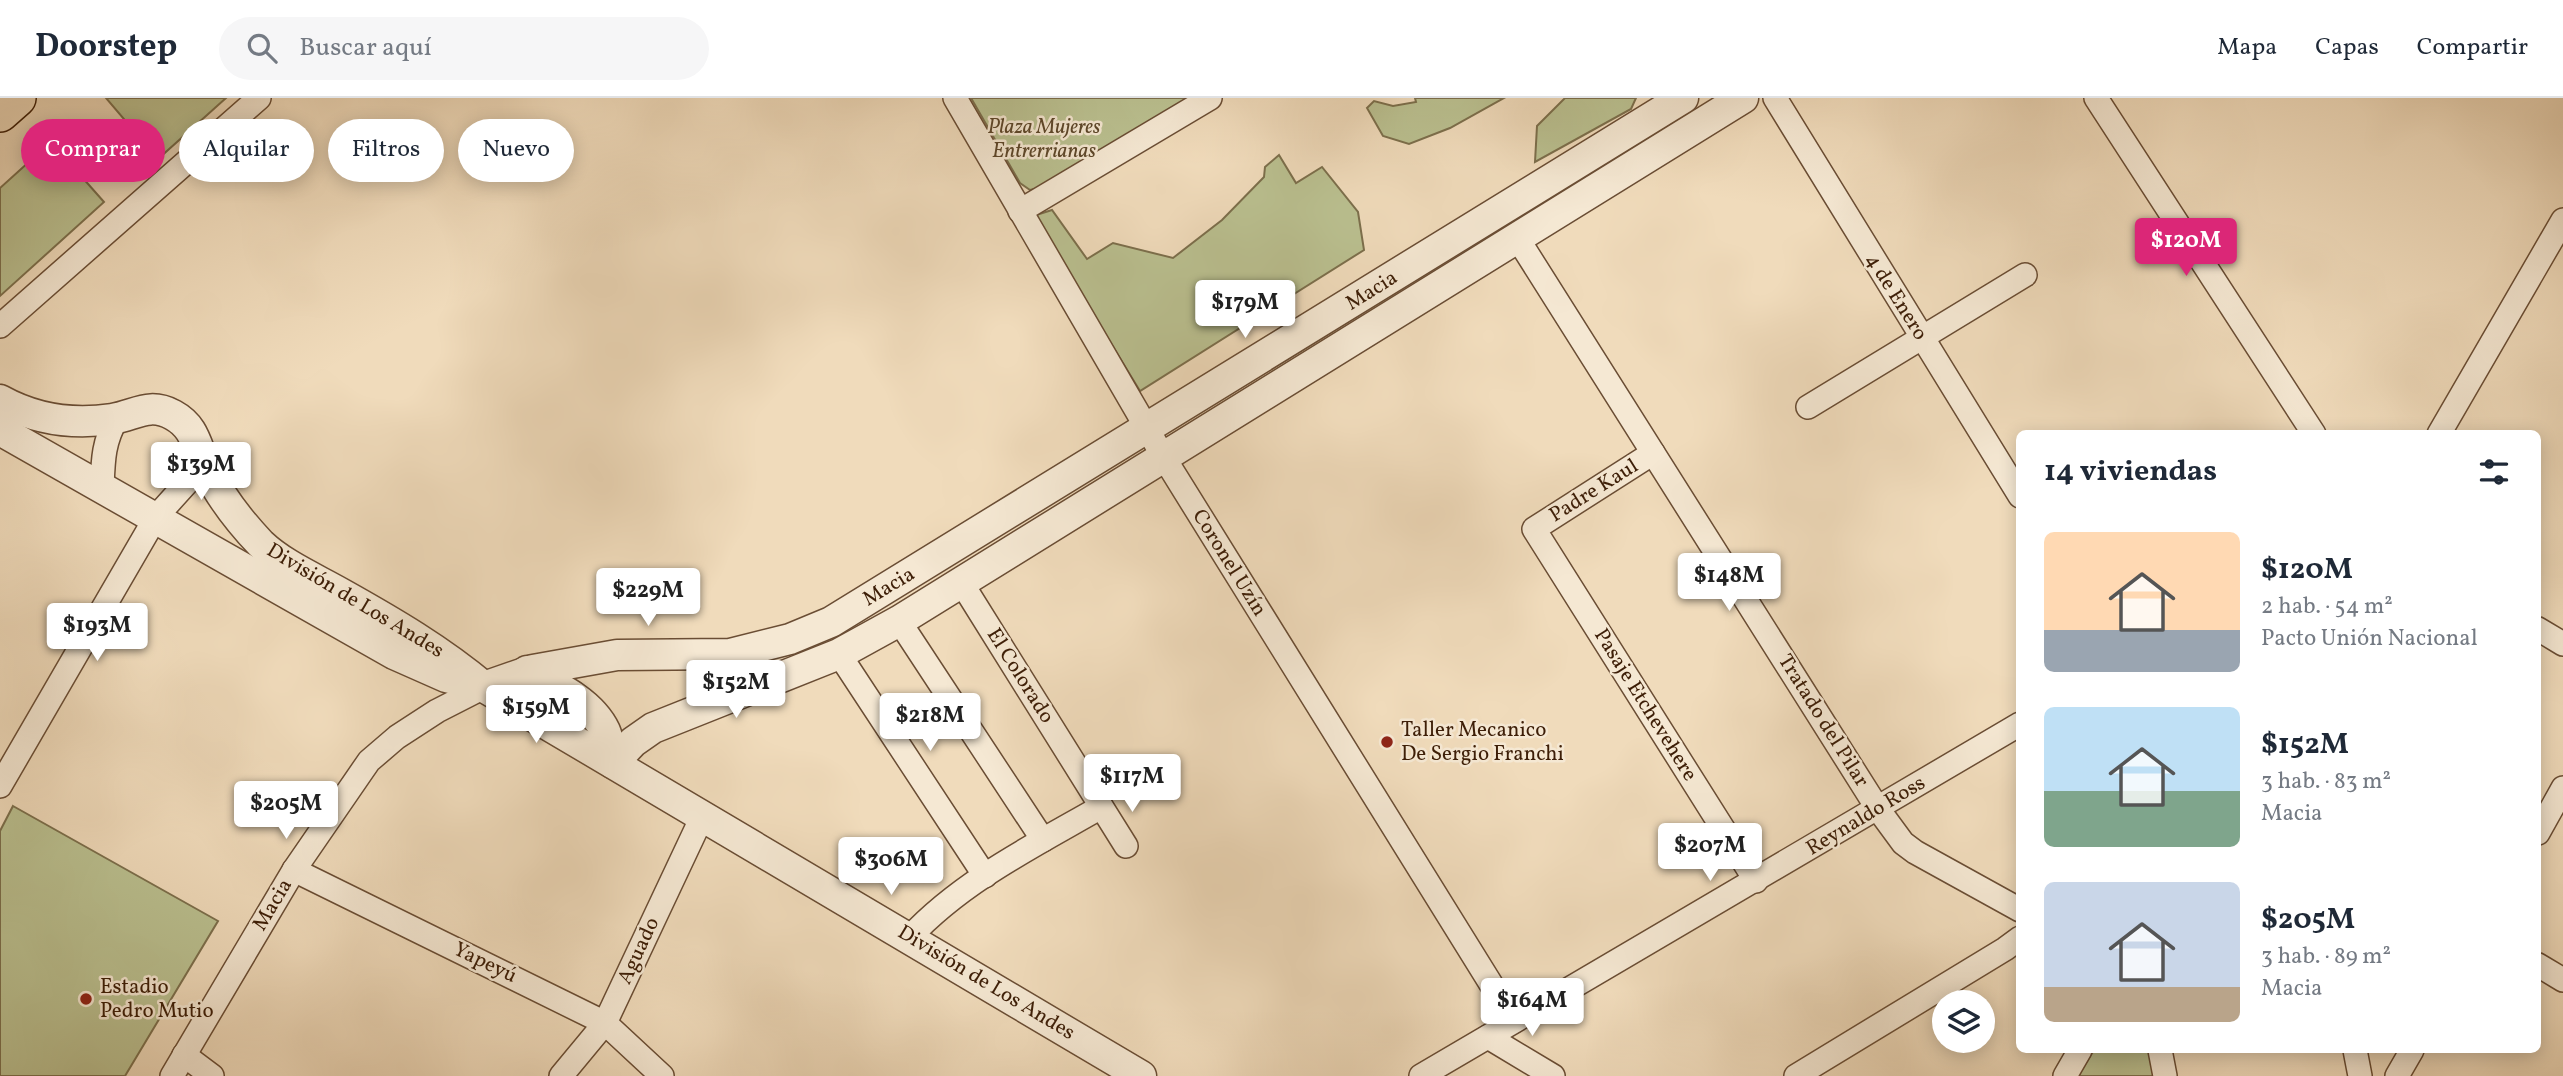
<!DOCTYPE html>
<html lang="es">
<meta charset="utf-8">
<style>
body{margin:0;font-family:Vollkorn,serif;background:#f6f6f7;color:#1f2937;height:100vh;display:flex;flex-direction:column;font-size:26px;white-space:nowrap}
*{box-sizing:border-box;margin:0}
p{font-size:23px;color:#747a83}
.icon{flex:none;width:38px;height:38px;fill:none;stroke:currentColor;stroke-width:2;stroke-linecap:round;stroke-linejoin:round}
.map{position:relative;flex:1;overflow:hidden}
.details{position:absolute;left:2016px;top:332px;width:525px;height:623px;display:flex;flex-direction:column;background:#fff;border-radius:10px;box-shadow:0 4px 18px #0003}
.details>*{flex:none}
.hud{position:absolute;left:21px;top:21px;width:665px;height:63px;display:flex;gap:14px}
.buttons{position:absolute;left:1932px;top:892px;display:grid;gap:14px}
.buttons a{display:grid;place-items:center;width:63px;height:63px;border-radius:50%;background:#fff;box-shadow:0 4px 18px #0003;font-size:35px}
.price{position:absolute;translate:-50% -60px;padding:0 16px;border-radius:7px;background:#fff;color:#222;font-size:23px;line-height:46px;filter:drop-shadow(0 2px 4px #0008)}
.price::after{content:'';position:absolute;left:50%;top:42px;width:21px;height:16px;margin-left:-10px;background:inherit;clip-path:polygon(0 0,100% 0,50% 100%)}
.price.on{background:#db2777;color:#fff}
ul{padding:0;list-style:none}
li{display:flex;align-items:center;gap:21px;height:175px;padding:0 28px}
li span{display:grid;place-items:center;flex:none;width:196px;height:140px;border-radius:10px;color:#555}
li>.icon{margin-inline-start:auto}
span .icon{width:84px;height:84px;fill:#fffc;stroke-width:1}
li b{font-size:30px}
h2{display:flex;justify-content:space-between;align-items:center;height:84px;padding:0 28px;font-size:30px}
.pill{padding:0 24px;border-radius:32px;background:#fff;box-shadow:0 4px 18px #0003;font-size:24px;line-height:63px}
.pill.on{background:#db2777;color:#fff}
header{display:flex;align-items:center;gap:42px;box-sizing:border-box;height:98px;padding:0 35px;background:#fff;border-bottom:2px solid #e0e1e3}
header strong{font-size:33px}
nav{display:flex;gap:38px;margin-inline-start:auto;font-size:24px}
.search{width:490px;height:63px;background:#f6f6f7;display:flex;align-items:center;gap:18px;box-sizing:border-box;padding:0 24px;border-radius:38px;color:#747a83;font-size:26px}
.map>svg:first-child{display:block}
</style>
<header>
<strong>Doorstep</strong>
<div class="search"><svg class="icon" aria-label="search" viewBox="0 0 24 24"><circle cx="10" cy="10" r="6"/><path d="M15 15l6 6"/></svg>Buscar aquí</div>
<nav><a>Mapa</a><a>Capas</a><a>Compartir</a></nav>
</header>
<div class="map">
<svg width="2563" height="978" viewBox="0 0 2563 978">
<rect width="100%" height="100%" fill="#f0dbbb"/>
<filter id="stains"><feTurbulence type="fractalNoise" baseFrequency=".00286" numOctaves="4"/><feColorMatrix values="0 0 0 0 .2 0 0 0 0 .09 0 0 0 0 .02 0 0 0 .5 -.17"/></filter>
<radialGradient id="worn" r=".72"><stop offset=".6" stop-color="#630" stop-opacity="0"/><stop offset="1" stop-color="#630" stop-opacity=".3"/></radialGradient>
<!-- green -->
<g fill="#bac090" stroke="#7c6f4c" stroke-width="2">
<path d="M106,0H226L158,61Z"/>
<path d="M971,0H1190L1043,89L1030,92L1020,85Z"/>
<path d="M1415,0H1504L1450,30L1409,46L1383,38L1367,10L1374,3L1393,8L1416,4Z"/>
<path d="M1565,0H1636L1631,11L1535,64L1537,28Z"/>
<path d="M51,44L104,104L0,198V90Z"/>
<path d="M1279,57L1296,85L1322,69L1358,114L1364,152L1140,293L1033,118L1052,112L1087,161L1113,145L1173,160L1222,122L1264,79L1265,69Z"/>
<path d="M13,708L218,823L125,978H0V733Z"/>
<path d="M2094,952H2149L2154,978H2078Z"/>
</g>
<g fill="none" stroke-linecap="round" stroke-linejoin="round">
<defs>
<g id="minor">
<path d="M955,0L1163,358L1514,923"/>
<path d="M1775,0L2020,398"/>
<path d="M2096,0L2314,336"/>
<path d="M1020,113L1210,0"/>
<path d="M1516,138L1878,711L1903,745L1915,754L2020,812"/>
<path d="M0,228L259,0"/>
<path d="M1808,309L2025,177"/>
<path d="M2439,336L2563,122"/>
<path d="M1653,355L1534,431L1756,783"/>
<path d="M102,390C103,363 103,344 117,320"/>
<path d="M961,484L1126,748"/>
<path d="M899,523L1043,742"/>
<path d="M2538,531L2563,546"/>
<path d="M839,556L985,778"/>
<path d="M0,688L156,419L193,378L202,359"/>
<path d="M2538,735L2563,690"/>
<path d="M294,772L605,925L662,978"/>
<path d="M910,839C962,783 1035,747 1101,709"/>
<path d="M2538,867L2563,882"/>
<path d="M1488,939L1553,978"/>
<path d="M2160,952L2165,978"/>
<path d="M2355,952L2360,978"/>
<path d="M184,957L212,978"/>
<path d="M172,978L294,772L369,663L397,639L437,613L484,589"/>
<path d="M561,978L605,925L702,719"/>
<path d="M1421,978L2020,626"/>
<path d="M1796,978L2005,851L2020,840"/>
<path d="M2065,978L2080,952"/>
<path d="M2397,978L2412,952"/>
</g>
<g id="tertiary">
<path d="M0,302C36,322 72,327 112,321C136,317 149,304 173,317C197,330 196,351 208,373C220,398 242,426 261,446C283,467 316,481 342,496C392,524 440,552 484,589L1141,978"/>
<path d="M0,332L394,556L446,579L470,585"/>
<path d="M527,573C554,587 591,603 605,633C609,642 610,654 613,665"/>
<path d="M484,589L533,572L617,557L730,556L790,541L831,524L1683,0"/>
<path d="M613,665L633,644L653,630L839,556L899,523L1743,0"/>
</g>
<path id="primary" d="M0,15L17,0"/>
</defs>
<!-- minor casing -->
<use href="#minor" stroke="#6a4d34" stroke-width="26"/>
<!-- tertiary casing -->
<use href="#tertiary" stroke="#6a4d34" stroke-width="33"/>
<!-- primary casing -->
<use href="#primary" stroke="#3d1e07" stroke-width="40"/>
<!-- minor -->
<use href="#minor" stroke="#f5e8d3" stroke-width="23"/>
<!-- tertiary -->
<use href="#tertiary" stroke="#f5e8d3" stroke-width="30"/>
<!-- primary -->
<use href="#primary" stroke="#f0dbbb" stroke-width="37"/>
</g>
<!-- markers -->
<g fill="#8f2418" stroke="#f5e8d3" stroke-width="2.5">
<circle cx="1387" cy="644" r="7"/>
<circle cx="86" cy="901" r="7"/>
</g>
<g text-anchor="middle" dominant-baseline="central" stroke-width="5" stroke-linejoin="round" paint-order="stroke">
<!-- park labels -->
<g font-size="21" font-style="italic" fill="#5c4629" stroke="#f5e8d3">
<text x="1044" y="29">Plaza Mujeres<tspan x="1044" dy="24">Entrerrianas</tspan></text>
</g>
<!-- street labels -->
<g font-size="21" fill="#3d1e07" stroke="#f5e8d3">
<text transform="translate(1372 193) rotate(-32)">Macia</text>
<text transform="translate(1896 199) rotate(58)">4 de Enero</text>
<text transform="translate(1594 393) rotate(-32)">Padre Kaul</text>
<text transform="translate(1229 465) rotate(58)">Coronel Uzín</text>
<text transform="translate(889 489) rotate(-31)">Macia</text>
<text transform="translate(355 503) rotate(31)">División de Los Andes</text>
<text transform="translate(1020 578) rotate(58)">El Colorado</text>
<text transform="translate(1645 607) rotate(58)">Pasaje Etchevehere</text>
<text transform="translate(1823 623) rotate(58)">Tratado del Pilar</text>
<text transform="translate(1866 718) rotate(-31)">Reynaldo Ross</text>
<text transform="translate(273 807) rotate(-59)">Macia</text>
<text transform="translate(639 853) rotate(-65)">Aguado</text>
<text transform="translate(485 865) rotate(26)">Yapeyú</text>
<text transform="translate(986 885) rotate(31)">División de Los Andes</text>
</g>
<!-- poi labels -->
<g font-size="21" fill="#3d1e07" stroke="#f5e8d3" text-anchor="start">
<text x="1401" y="632">Taller Mecanico<tspan x="1401" dy="24">De Sergio Franchi</tspan></text>
<text x="100" y="889">Estadio<tspan x="100" dy="24">Pedro Mutio</tspan></text>
</g>
</g>
<rect width="100%" height="100%" filter="url(#stains)"/>
<rect width="100%" height="100%" fill="url(#worn)"/>
</svg>
<div class="buttons">
<a><svg class="icon" aria-label="layers" viewBox="0 0 24 24"><path d="M12 4l9 5-9 5-9-5zM3 14l9 5 9-5"/></svg></a>
</div>
<b class="price on" style="left:2186px;top:180px">$120M</b>
<b class="price" style="left:1245px;top:242px">$179M</b>
<b class="price" style="left:201px;top:404px">$139M</b>
<b class="price" style="left:1729px;top:515px">$148M</b>
<b class="price" style="left:648px;top:530px">$229M</b>
<b class="price" style="left:97px;top:565px">$193M</b>
<b class="price" style="left:736px;top:622px">$152M</b>
<b class="price" style="left:536px;top:647px">$159M</b>
<b class="price" style="left:930px;top:655px">$218M</b>
<b class="price" style="left:1132px;top:716px">$117M</b>
<b class="price" style="left:286px;top:743px">$205M</b>
<b class="price" style="left:1710px;top:785px">$207M</b>
<b class="price" style="left:891px;top:799px">$306M</b>
<b class="price" style="left:1532px;top:940px">$164M</b>
<div class="hud">
<a class="pill on">Comprar</a>
<a class="pill">Alquilar</a>
<a class="pill">Filtros</a>
<a class="pill">Nuevo</a>
</div>
<section class="details">
<h2>14 viviendas<svg class="icon" aria-label="filters" viewBox="0 0 24 24"><path d="M4 7h16M4 17h16"/><circle cx="9" cy="7" r="2"/><circle cx="15" cy="17" r="2"/></svg></h2>
<ul>
<li><span style="background:linear-gradient(#ffd9b3 70%,#9aa5b1 0)"><svg class="icon" aria-label="home" viewBox="0 0 24 24"><path d="M3 11l9-7 9 7M6 9v11h12V9"/></svg></span><div><b>$120M</b><p>2 hab. · 54 m²</p><p>Pacto Unión Nacional</p></div></li>
<li><span style="background:linear-gradient(#bfe0f5 60%,#7fa58c 0)"><svg class="icon" aria-label="home" viewBox="0 0 24 24"><path d="M3 11l9-7 9 7M6 9v11h12V9"/></svg></span><div><b>$152M</b><p>3 hab. · 83 m²</p><p>Macia</p></div></li>
<li><span style="background:linear-gradient(#c9d6e8 75%,#b9a48a 0)"><svg class="icon" aria-label="home" viewBox="0 0 24 24"><path d="M3 11l9-7 9 7M6 9v11h12V9"/></svg></span><div><b>$205M</b><p>3 hab. · 89 m²</p><p>Macia</p></div></li>
</ul>
</section>
</div>
